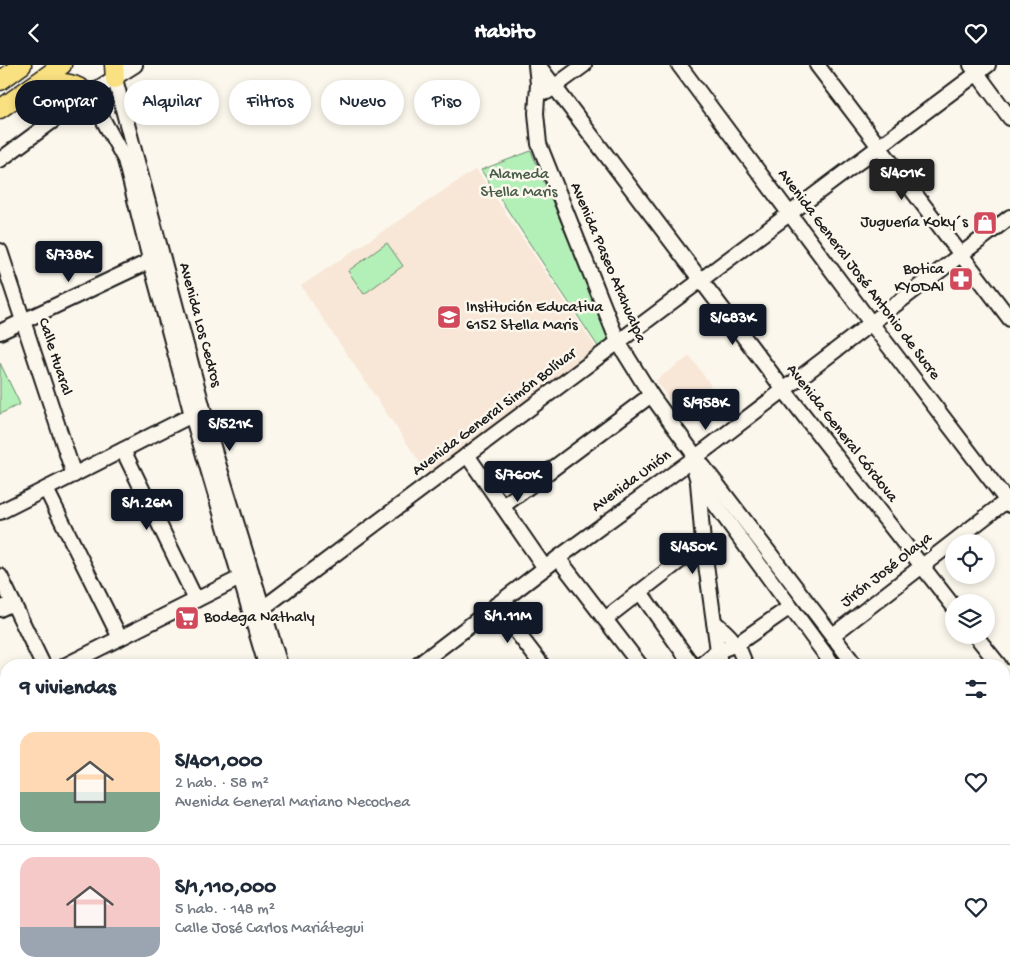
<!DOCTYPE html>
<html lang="es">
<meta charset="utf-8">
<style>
body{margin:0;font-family:"Gochi Hand",sans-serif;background:#f6f6f7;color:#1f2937;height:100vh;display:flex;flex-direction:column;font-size:19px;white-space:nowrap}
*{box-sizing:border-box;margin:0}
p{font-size:16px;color:#747a83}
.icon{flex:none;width:28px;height:28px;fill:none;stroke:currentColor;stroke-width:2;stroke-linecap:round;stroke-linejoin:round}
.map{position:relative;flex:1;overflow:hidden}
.drawer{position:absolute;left:0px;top:594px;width:1010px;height:321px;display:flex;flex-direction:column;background:#fff;border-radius:20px 20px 0 0;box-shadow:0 2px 8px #0003}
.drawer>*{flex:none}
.hud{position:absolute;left:15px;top:15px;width:500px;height:45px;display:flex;gap:10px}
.buttons{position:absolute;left:945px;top:469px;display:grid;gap:10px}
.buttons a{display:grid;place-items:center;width:50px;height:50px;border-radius:50%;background:#fff;box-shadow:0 2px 8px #0003;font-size:25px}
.price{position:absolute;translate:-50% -42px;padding:0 11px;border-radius:5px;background:#111827;color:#fff;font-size:16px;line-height:32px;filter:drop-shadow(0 1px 2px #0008)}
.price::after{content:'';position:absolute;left:50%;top:30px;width:15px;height:11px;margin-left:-8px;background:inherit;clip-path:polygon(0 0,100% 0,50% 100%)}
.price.on{background:#222;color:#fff}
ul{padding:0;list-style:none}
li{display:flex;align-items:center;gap:15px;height:125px;padding:0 20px}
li+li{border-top:1px solid #e0e1e3}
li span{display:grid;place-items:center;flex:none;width:140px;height:100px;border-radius:15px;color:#555}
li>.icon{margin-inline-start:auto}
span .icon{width:60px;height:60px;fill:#fffc;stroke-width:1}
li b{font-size:21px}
h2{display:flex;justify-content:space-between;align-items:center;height:60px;padding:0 20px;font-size:21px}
.chip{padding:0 18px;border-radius:22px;background:#fff;box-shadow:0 2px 8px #0003;font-size:18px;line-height:45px}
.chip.on{background:#111827;color:#fff}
header{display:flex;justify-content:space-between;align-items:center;height:65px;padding:0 20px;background:#111827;color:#fff;font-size:22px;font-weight:700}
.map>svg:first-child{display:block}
</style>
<header><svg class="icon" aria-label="back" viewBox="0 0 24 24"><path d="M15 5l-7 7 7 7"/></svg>Habito<svg class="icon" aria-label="heart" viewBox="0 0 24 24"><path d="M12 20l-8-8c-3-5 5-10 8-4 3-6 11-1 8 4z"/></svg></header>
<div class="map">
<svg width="1010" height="914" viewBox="0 0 1010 914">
<rect width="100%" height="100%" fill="#fbf7ec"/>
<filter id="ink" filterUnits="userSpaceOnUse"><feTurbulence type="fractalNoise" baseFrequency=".02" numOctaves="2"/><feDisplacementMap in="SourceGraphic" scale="10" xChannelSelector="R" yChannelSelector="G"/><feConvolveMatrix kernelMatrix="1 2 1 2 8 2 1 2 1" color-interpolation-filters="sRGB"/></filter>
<g filter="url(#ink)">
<!-- built -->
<g fill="#f8e6d6">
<path d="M476,104L597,284L429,411L301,221Z"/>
<path d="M690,291L711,321L676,346L656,315Z"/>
</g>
<!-- green -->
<g fill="#b3f0b7" stroke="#68866a">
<path d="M531,86L611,276L599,283L481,105Z"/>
<path d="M387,178L403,201L364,229L348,206Z"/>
<path d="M0,298L20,339L0,349Z"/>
</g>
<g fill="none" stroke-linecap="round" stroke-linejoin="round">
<defs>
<g id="minor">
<path d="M536,0L538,19L536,48L539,79L618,277L651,330L696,392L855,600"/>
<path d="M538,0L784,325L954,542"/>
<path d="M679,0L871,258L1010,440"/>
<path d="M817,0L1010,254"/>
<path d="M971,0L1010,53"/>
<path d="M115,14L214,385L280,600"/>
<path d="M547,27L584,0"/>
<path d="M89,29L125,95L153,206L192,350L266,600"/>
<path d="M0,95L89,29L135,0"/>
<path d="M0,186L74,410"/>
<path d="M0,267L150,196"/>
<path d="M123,385L196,535"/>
<path d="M467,390L545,503"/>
<path d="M696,392L695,406L698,416L833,600"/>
<path d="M698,417L703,478L720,600"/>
<path d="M46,424L120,573"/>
<path d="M503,441L651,330"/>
<path d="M0,447L192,350"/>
<path d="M558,493L640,600"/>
<path d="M0,511L43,600"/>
<path d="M640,527L692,600"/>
<path d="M496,540L542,600"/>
<path d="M263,543L988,0"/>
<path d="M0,544L13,538"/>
<path d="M605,554L703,478"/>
<path d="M714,557C729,569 740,580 745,600"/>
<path d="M833,570L1010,433"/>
<path d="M975,570L999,600"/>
<path d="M66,600L240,513"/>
<path d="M418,600L558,493L696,392L1010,152"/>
<path d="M701,600L718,586L737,579L790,542"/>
<path d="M1004,606L1010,614"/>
<path d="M0,632L6,629"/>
<path d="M0,708L6,722"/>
<path d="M1004,788L1010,783"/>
<path d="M1004,795L1010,803"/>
<path d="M1004,827L1010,836"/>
<path d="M0,903L7,914"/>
<path d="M143,909L145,914"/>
<path d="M238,909V914"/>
<path d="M776,909L780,914"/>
<path d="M874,909L878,914"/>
<path d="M967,909L971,914"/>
<path d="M830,914L837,909"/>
</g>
<g id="major">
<path d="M114,0L115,14"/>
<path d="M0,16L22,0"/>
<path d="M39,17C60,18 72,15 89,29"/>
<path d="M0,44L62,0"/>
</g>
</defs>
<!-- minor casing -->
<use href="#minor" stroke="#1c1c1c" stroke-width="18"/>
<!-- major casing -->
<use href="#major" stroke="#1c1c1c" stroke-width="21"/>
<!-- minor -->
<use href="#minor" stroke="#fbf7ec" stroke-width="14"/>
<!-- major -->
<use href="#major" stroke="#f9e181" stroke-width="18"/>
</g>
</g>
<!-- icons -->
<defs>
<symbol id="shop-square" viewBox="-11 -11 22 22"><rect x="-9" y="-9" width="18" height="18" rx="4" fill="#d1495b" stroke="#fbf7ec"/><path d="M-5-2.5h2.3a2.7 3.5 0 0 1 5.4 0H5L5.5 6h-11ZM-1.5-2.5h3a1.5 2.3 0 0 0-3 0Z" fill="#fff"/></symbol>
<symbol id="pharmacy-square" viewBox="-11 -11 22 22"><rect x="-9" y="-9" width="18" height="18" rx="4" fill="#d1495b" stroke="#fbf7ec"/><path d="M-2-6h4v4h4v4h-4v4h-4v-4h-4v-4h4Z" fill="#fff"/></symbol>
<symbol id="school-square" viewBox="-11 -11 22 22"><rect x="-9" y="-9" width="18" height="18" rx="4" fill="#d1495b" stroke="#fbf7ec"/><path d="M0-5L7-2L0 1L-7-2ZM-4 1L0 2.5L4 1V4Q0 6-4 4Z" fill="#fff"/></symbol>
<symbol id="supermarket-square" viewBox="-11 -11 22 22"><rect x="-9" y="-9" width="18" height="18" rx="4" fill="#d1495b" stroke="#fbf7ec"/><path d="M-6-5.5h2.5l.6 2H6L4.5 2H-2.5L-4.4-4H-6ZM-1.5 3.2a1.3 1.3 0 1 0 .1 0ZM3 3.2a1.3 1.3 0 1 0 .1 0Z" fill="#fff"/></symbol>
</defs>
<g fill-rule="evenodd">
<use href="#shop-square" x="971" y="144" width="28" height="28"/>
<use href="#pharmacy-square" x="947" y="200" width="28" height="28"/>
<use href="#school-square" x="435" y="238" width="28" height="28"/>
<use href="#supermarket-square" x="173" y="539" width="28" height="28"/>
</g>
<g text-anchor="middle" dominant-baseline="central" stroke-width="5" stroke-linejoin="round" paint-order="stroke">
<!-- park labels -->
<g font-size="16" fill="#495c4a" stroke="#fbf7ec">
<text x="519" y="110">Alameda<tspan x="519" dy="18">Stella Maris</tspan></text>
</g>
<!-- poi labels -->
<g font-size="16" fill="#1c1c1c" stroke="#fbf7ec" text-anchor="end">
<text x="968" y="158">Juguería Koky´s</text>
<text x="944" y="205">Botica<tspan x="944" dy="18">KYODAI</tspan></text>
<text x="466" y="243" text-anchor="start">Institución Educativa<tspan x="466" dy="18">6152 Stella Maris</tspan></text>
<text x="204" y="553" text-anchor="start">Bodega Nathaly</text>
</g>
<!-- street labels -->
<g font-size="16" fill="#1c1c1c" stroke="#fbf7ec">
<text transform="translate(607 198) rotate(67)">Avenida Paseo Atahualpa</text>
<text transform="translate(858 210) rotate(53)">Avenida General José Antonio de Sucre</text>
<text transform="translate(199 260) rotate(75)">Avenida Los Cedros</text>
<text transform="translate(54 292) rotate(72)">Calle Huaral</text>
<text transform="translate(495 348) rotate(-37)">Avenida General Simón Bolívar</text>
<text transform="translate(841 369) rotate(52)">Avenida General Córdova</text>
<text transform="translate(632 417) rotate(-36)">Avenida Unión</text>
<text transform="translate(887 506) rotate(-38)">Jirón José Olaya</text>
</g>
</g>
</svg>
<div class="buttons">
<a><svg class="icon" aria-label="locate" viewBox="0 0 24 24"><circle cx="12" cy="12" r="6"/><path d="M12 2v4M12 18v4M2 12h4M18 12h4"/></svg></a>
<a><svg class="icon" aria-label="layers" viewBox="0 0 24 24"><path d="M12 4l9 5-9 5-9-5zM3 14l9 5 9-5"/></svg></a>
</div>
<b class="price on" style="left:902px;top:136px">S/401K</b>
<b class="price" style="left:69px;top:218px">S/738K</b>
<b class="price" style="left:733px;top:281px">S/683K</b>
<b class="price" style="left:706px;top:366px">S/958K</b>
<b class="price" style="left:230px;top:387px">S/521K</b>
<b class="price" style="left:518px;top:438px">S/760K</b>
<b class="price" style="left:147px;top:466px">S/1.26M</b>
<b class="price" style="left:693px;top:510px">S/450K</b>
<b class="price" style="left:508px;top:579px">S/1.11M</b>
<div class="hud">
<a class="chip on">Comprar</a>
<a class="chip">Alquilar</a>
<a class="chip">Filtros</a>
<a class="chip">Nuevo</a>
<a class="chip">Piso</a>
</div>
<section class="drawer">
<h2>9 viviendas<svg class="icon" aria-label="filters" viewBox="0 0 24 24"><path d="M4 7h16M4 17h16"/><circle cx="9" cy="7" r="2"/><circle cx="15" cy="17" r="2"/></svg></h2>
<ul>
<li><span style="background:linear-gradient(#ffd9b3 60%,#7fa58c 0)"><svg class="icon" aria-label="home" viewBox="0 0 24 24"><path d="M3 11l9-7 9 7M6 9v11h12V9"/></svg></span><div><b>S/401,000</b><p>2 hab. · 58 m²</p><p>Avenida General Mariano Necochea</p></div><svg class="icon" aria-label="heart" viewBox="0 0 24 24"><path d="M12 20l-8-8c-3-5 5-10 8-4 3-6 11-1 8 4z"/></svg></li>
<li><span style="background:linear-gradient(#f6c9c9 70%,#9aa5b1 0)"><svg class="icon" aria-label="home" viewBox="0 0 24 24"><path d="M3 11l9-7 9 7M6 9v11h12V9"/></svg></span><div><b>S/1,110,000</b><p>5 hab. · 148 m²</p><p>Calle José Carlos Mariátegui</p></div><svg class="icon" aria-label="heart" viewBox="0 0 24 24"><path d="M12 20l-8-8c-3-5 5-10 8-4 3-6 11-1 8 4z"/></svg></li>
</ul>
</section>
</div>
